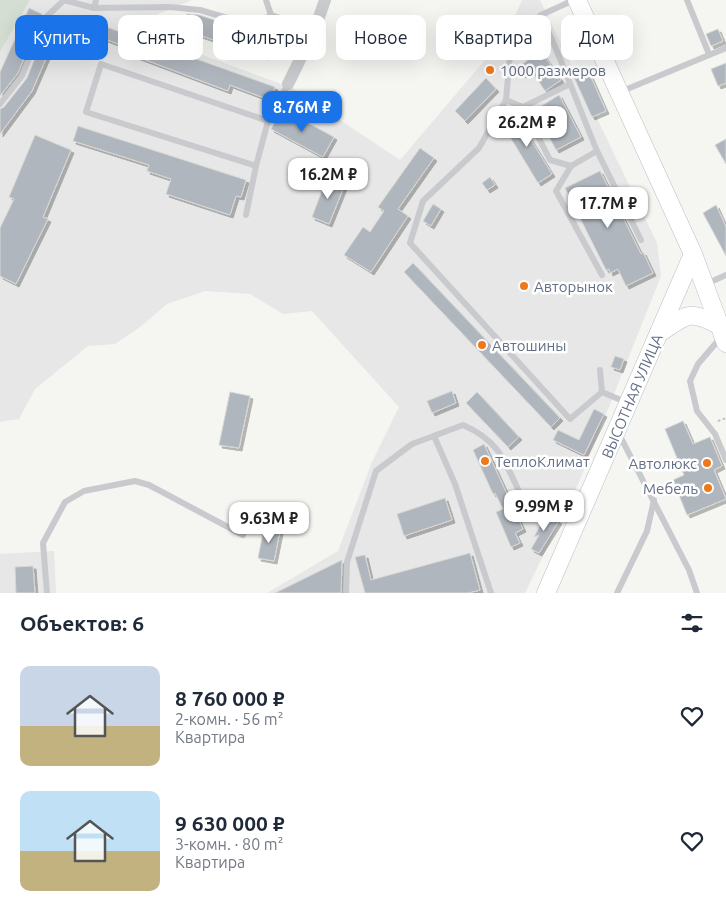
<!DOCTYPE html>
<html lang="ru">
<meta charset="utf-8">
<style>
body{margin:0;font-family:Ubuntu,sans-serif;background:#f2f2f3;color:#1f2937;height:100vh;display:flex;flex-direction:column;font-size:19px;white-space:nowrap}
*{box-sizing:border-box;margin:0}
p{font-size:16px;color:#747a83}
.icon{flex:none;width:28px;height:28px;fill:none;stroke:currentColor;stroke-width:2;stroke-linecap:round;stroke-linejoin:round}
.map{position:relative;height:593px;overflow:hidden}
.side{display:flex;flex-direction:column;background:#fff;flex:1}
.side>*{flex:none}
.hud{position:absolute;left:15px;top:15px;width:696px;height:45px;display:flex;gap:10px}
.price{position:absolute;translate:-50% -42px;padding:0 11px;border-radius:10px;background:#fff;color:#222;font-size:16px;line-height:32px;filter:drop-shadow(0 1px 2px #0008)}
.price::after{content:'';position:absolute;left:50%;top:30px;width:15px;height:11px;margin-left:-8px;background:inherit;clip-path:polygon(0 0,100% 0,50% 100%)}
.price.selected{background:#1a73e8;color:#fff}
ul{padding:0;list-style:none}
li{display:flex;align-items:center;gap:15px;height:125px;padding:0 20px}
li span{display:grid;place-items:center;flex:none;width:140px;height:100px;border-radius:10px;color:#555}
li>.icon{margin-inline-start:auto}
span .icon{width:60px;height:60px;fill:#fffc;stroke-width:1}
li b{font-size:21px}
h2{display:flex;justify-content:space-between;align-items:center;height:60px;padding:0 20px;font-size:21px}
.chip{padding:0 18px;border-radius:10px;background:#fff;box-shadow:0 5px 20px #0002;font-size:18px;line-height:45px}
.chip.selected{background:#1a73e8;color:#fff}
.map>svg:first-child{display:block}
</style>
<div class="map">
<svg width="726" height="593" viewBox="0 0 726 593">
<defs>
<filter id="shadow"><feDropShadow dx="3" dy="3" stdDeviation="0" flood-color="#0004"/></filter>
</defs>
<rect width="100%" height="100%" fill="#f5f6f2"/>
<!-- built -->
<g fill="#e6e7e6">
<path d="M30,0H192L127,27L292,88L400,160L507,34L522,0H540L657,243L661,276L579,482L525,593H267L338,551L372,462L399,407L312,311L283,314L250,294L205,291L167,304L140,327L115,344L88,346L35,389L19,419L0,422V52Z"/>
<path d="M54,551L56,593H0V554Z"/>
</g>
<!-- green -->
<path fill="#d5ded3" d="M0,0H30L0,52Z"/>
<!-- building -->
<g fill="#b0b6bd" stroke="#d7d8d5" filter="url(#shadow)">
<path d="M29,8L42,14L18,73L0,96V72Z"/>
<path d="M187,14L199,15L271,39L276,22L300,30L294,48L270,40L265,57L181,29Z"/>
<path d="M73,15L275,87L270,100L230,85L228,91L122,51L124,46L69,26Z"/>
<path d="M49,22L60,26L32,91L0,134V109L4,107L27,78Z"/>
<path d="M718,29L723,41L711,46L706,34Z"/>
<path d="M530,35L561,80L545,91L531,70L523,75L518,67L527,61L516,45Z"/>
<path d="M726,63V83L718,86L711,69Z"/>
<path d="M586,66L606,111L592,117L572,73Z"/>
<path d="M486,78L496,89L465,121L455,111Z"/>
<path d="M559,95L581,137L556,150L535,110Z"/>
<path d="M282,109L334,137L323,157L271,129Z"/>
<path d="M515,114L552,174L538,183L501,122Z"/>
<path d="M78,126L246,180L241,197L236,196L230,215L166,194L171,179L147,171L149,165L73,141Z"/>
<path d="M35,135L71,150L43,217L48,219L16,284L0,276V228L14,199L9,197Z"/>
<path d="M726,139V164L715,145Z"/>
<path d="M420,148L434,158L398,209L408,216L371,272L344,255L363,227L370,232L384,211L378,207Z"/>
<path d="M600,171L641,254L643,252L653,273L626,286L618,269L610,273L609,269L606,270L565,188Z"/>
<path d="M327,177L345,184L329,224L312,217Z"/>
<path d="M490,177L495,185L487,190L482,183Z"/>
<path d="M433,204L441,209L431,226L423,221Z"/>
<path d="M716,205L726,227V256L703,213Z"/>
<path d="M413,263L560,418L551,427L404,272Z"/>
<path d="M615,356L624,359L620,370L611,367Z"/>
<path d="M452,391L456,403L432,413L427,401Z"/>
<path d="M230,392L250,396L239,448L219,445Z"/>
<path d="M477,392L519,437L508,447L466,403Z"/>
<path d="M594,409L604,414L584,455L553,440L558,430L579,440Z"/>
<path d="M683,421L693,444L710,437L722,466L714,470L726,499L687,515L673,480L684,475L665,429Z"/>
<path d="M484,444L523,529L515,533L520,543L511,547L496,512L503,509L495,493L493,494L473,450Z"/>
<path d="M445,498L452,520L404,536L397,514Z"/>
<path d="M546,514L559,521L539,553L531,549L539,535L534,537Z"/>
<path d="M264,528L280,531L274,561L258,558Z"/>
<path d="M470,553L480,590L468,593H365L355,557L365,555L371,580Z"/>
<path d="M342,560L341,593H275Z"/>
<path d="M33,566L35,593H16L15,567Z"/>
</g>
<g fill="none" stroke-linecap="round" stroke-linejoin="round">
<defs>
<g id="secondary">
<path d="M577,0L693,254L726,343"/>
<path d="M659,333C687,315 688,309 719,325"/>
<path d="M546,593L693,254"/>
</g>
</defs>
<!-- secondary casing -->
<use href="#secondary" stroke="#babdc2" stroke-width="19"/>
<!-- path -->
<path stroke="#bfc0c3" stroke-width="2" stroke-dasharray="2.5 2.5" stroke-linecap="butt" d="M718,421L726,418"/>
<!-- lane -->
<g stroke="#c8cace" stroke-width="6">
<path d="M64,0L94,8"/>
<path d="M96,0L94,8L170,7L200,10L254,26L271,15L315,29"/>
<path d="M266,0L271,15"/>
<path d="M574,0L541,15L511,43L506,100L479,148L423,201L410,243L570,419L602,392L628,403"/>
<path d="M687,0L709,54"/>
<path d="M541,15C562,60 578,105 597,151"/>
<path d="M570,84L523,107L550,160L571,166L597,151L641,240"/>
<path d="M620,92L726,48"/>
<path d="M506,100L523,107"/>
<path d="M0,104L22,76L45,18L63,1"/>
<path d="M256,166L86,112L101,64L268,121"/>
<path d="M571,166L556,191L602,275"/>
<path d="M246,215L256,166L268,121L288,84"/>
<path d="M706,284L726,275"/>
<path d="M722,336L698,364L690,381L697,411L715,434L726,460"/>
<path d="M600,370L602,392"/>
<path d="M619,434L689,570L697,593"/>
<path d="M434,436L455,484L491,593"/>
<path d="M47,593L43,543L65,502L84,491L135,481L149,485L243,535"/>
<path d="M346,593L347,562L376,471L412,444L463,425C500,441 505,462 521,496L577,520"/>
<path d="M617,593L647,531L654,500"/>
</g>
<!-- street -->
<path stroke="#c8cace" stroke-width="12" d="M288,84L315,29L325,0"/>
<!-- secondary -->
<use href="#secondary" stroke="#fff" stroke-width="18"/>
</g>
<!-- markers -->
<g fill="#ee781a" stroke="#fff" stroke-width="2">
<circle cx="490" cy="70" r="5"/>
<circle cx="524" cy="286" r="5"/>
<circle cx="482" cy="345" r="5"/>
<circle cx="485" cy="461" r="5"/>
<circle cx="707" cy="463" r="5"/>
<circle cx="708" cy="488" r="5"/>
</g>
<g text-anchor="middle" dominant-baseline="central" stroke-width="5" stroke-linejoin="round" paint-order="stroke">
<!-- poi labels -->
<g font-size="15" fill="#636f85" stroke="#fff" text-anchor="start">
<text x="500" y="70">1000 размеров</text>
<text x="534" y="286">Авторынок</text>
<text x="492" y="345">Автошины</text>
<text x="495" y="461">ТеплоКлимат</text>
<text x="697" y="463" text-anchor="end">Автолюкс</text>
<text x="698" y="488" text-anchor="end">Мебель</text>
</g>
<!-- street labels -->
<g font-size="15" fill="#636f85" stroke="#fff">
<text transform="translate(632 396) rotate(-67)">ВЫСОТНАЯ УЛИЦА</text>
</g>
</g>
</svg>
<b class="price selected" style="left:302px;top:133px">8.76M ₽</b>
<b class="price" style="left:527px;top:148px">26.2M ₽</b>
<b class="price" style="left:328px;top:200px">16.2M ₽</b>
<b class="price" style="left:608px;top:229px">17.7M ₽</b>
<b class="price" style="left:544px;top:532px">9.99M ₽</b>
<b class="price" style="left:269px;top:544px">9.63M ₽</b>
<div class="hud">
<a class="chip selected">Купить</a>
<a class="chip">Снять</a>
<a class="chip">Фильтры</a>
<a class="chip">Новое</a>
<a class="chip">Квартира</a>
<a class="chip">Дом</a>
</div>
</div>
<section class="side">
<h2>Объектов: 6<svg class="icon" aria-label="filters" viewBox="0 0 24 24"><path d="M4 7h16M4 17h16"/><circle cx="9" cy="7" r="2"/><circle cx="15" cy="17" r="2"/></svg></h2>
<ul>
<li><span style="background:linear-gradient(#c9d6e8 60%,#c2b280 0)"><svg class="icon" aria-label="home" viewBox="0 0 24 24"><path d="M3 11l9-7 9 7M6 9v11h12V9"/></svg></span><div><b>8 760 000 ₽</b><p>2-комн. · 56 m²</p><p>Квартира</p></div><svg class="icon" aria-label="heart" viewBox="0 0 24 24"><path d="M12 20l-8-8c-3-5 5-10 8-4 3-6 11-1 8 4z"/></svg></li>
<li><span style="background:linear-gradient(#bfe0f5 60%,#c2b280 0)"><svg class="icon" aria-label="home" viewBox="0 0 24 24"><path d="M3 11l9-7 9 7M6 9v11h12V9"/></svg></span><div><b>9 630 000 ₽</b><p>3-комн. · 80 m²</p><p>Квартира</p></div><svg class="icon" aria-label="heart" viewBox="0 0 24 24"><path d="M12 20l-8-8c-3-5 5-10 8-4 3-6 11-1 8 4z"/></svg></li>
</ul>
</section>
